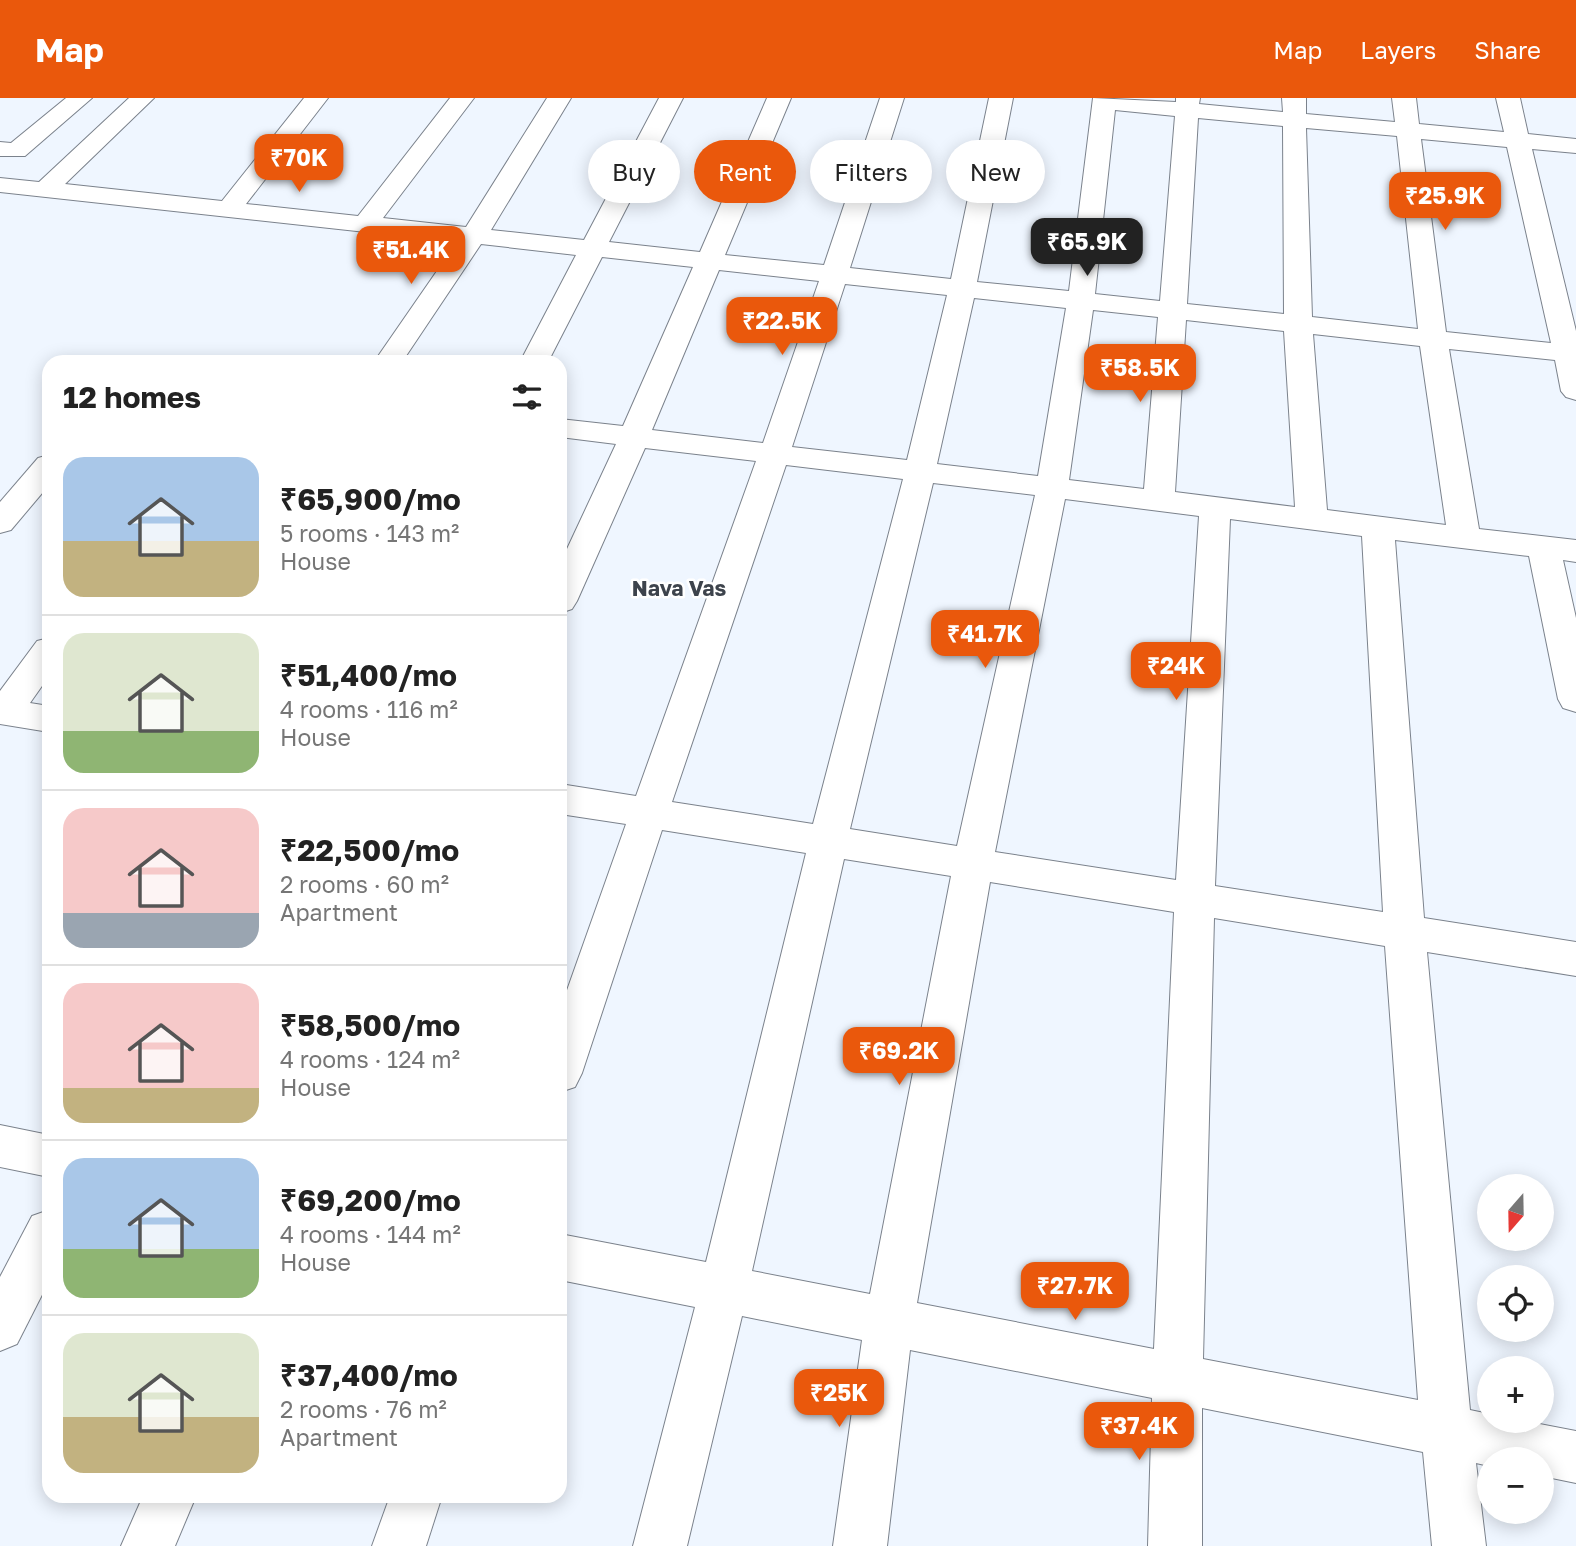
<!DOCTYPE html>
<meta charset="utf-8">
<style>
body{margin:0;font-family:"Golos Text",sans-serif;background:#f6f6f6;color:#222;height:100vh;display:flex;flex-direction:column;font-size:26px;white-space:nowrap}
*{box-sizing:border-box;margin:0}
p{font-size:23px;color:#767676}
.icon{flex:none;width:38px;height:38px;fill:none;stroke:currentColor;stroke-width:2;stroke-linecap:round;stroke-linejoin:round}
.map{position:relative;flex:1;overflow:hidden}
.panel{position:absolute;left:42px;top:257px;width:525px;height:1148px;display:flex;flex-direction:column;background:#fff;border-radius:21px;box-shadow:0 4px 18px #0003}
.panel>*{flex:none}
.top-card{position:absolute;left:588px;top:42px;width:665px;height:63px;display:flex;gap:14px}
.needle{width:46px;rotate:200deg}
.buttons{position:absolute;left:1477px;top:1076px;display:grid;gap:14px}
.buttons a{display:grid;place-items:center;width:77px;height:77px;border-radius:50%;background:#fff;box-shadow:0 4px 18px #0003;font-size:35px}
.price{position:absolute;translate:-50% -60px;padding:0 16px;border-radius:14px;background:#ea580c;color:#fff;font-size:23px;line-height:46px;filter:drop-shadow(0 2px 4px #0008)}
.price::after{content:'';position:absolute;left:50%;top:42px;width:21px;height:16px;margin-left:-10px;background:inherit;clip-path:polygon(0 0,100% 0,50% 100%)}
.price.active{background:#222;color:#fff}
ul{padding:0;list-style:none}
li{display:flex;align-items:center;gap:21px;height:175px;padding:0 21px}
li+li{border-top:2px solid #e0e0e0}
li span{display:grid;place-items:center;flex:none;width:196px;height:140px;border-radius:21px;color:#555}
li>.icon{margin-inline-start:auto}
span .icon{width:84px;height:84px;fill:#fffc;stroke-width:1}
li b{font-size:30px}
h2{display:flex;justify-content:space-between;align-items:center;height:84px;padding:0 21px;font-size:30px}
.pill{padding:0 24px;border-radius:32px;background:#fff;box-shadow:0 4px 18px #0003;font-size:24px;line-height:63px}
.pill.active{background:#ea580c;color:#fff}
header{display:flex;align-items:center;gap:42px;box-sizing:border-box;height:98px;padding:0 35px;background:#ea580c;color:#fff}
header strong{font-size:33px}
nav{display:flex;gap:38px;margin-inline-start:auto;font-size:24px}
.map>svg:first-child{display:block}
</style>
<header>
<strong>Map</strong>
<nav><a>Map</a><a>Layers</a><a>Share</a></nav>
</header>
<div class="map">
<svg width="1576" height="1448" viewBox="0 0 1576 1448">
<rect width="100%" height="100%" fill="#eff6ff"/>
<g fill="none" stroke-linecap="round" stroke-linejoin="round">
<defs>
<g id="street">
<path d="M66,0H92L25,58H0V44L11,45Z"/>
<path d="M129,0H154L65,86L222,103L304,0H328L246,106L358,118L450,0H474L383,120L466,129L547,0H571L491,132L584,142L659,0H683L609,144L700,154L767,0H791L725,157L824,167L880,0H904L850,170L951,181L989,0H1013L977,184L1069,193L1093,0L1176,4V0H1200L1199,6L1283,14L1282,0H1306V16L1395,24L1392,0H1416L1419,26L1504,34L1496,0H1520L1528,36L1576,41V55L1532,51L1576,233V302L1566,299L1561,293L1555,262L1449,251L1479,431L1576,442V464L1563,462L1576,520V614L1563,610L1558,601L1529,458L1395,442L1424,820L1576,844V878L1427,854L1470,1312L1489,1316V1323H1524L1576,1333V1385L1542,1378V1362H1489V1368L1476,1365L1486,1448H1432L1423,1354L1202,1310V1448H1148L1152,1300L910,1252L887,1448H833L862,1242L742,1218L687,1448H633L695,1209L560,1182V1136L706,1164L806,755L662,732L582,975L575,989L560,994V912L626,726L560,716V686L636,698L756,363L645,350L577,503L572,511L560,515V466L616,346L560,339V321L623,328L693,169L602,159L548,264H520L576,157L481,146L402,264H374L457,144L0,94V80L39,84ZM1115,12L1175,18L1160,203L1095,196ZM1198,20L1283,28L1284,216L1187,206ZM1306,30L1397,38L1418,231L1312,219ZM1421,41L1507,49L1551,245L1446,234ZM719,172L819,183L763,345L652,332ZM845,186L947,197L907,362L792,349ZM974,200L1066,210L1038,378L937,366ZM1093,212L1158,219L1144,391L1069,382ZM1186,222L1284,233L1295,409L1175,394ZM1313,236L1420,248L1446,427L1327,412ZM786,367L903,381L813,726L672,704ZM933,385L1035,397L957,748L850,731ZM1065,401L1199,418L1176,782L995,754ZM1230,421L1362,438L1383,814L1215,788ZM844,761L951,778L870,1196L752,1173ZM990,784L1174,814L1154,1251L917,1205ZM1214,820L1385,848L1418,1302L1203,1261Z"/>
<path d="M49,357V387L11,432L0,435V404L38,360Z"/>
<path d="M49,540V578L30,605L49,608V634L0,626V593L37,543Z"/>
<path d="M0,1027L49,1037V1079L0,1069Z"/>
<path d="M49,1112V1183L17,1246L0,1253V1179L32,1118Z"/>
<path d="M143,1398H196L175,1448H121Z"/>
<path d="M390,1398H442L426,1448H372Z"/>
</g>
</defs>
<!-- street casing -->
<use href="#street" stroke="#7b828c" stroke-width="2"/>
<!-- street -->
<use href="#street" fill="#fff" fill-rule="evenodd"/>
</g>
<g text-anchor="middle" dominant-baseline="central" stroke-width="5" stroke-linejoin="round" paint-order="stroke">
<!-- quarter labels -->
<g font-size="21" font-weight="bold" fill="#3d434c" stroke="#fff">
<text x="679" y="490">Nava Vas</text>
</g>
</g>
</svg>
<div class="buttons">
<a><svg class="needle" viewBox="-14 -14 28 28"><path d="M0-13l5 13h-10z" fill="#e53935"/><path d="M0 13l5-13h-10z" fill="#767676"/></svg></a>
<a><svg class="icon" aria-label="locate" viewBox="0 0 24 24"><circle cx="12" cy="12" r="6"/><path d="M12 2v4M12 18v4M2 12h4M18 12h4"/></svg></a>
<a>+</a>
<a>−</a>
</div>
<b class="price" style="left:299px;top:96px">₹70K</b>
<b class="price" style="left:1445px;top:134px">₹25.9K</b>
<b class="price active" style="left:1087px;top:180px">₹65.9K</b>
<b class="price" style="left:411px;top:188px">₹51.4K</b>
<b class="price" style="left:782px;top:259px">₹22.5K</b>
<b class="price" style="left:1140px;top:306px">₹58.5K</b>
<b class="price" style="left:985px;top:572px">₹41.7K</b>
<b class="price" style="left:1176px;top:604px">₹24K</b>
<b class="price" style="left:899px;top:989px">₹69.2K</b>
<b class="price" style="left:1075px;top:1224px">₹27.7K</b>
<b class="price" style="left:839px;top:1331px">₹25K</b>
<b class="price" style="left:1139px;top:1364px">₹37.4K</b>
<div class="top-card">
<a class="pill">Buy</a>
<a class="pill active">Rent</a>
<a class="pill">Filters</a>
<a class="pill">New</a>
</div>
<section class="panel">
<h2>12 homes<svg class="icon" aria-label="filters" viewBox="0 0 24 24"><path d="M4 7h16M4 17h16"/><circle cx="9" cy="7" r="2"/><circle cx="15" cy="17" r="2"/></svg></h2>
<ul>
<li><span style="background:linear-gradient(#a9c7e8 60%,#c2b280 0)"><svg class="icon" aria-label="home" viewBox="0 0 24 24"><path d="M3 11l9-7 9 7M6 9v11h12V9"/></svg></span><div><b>₹65,900/mo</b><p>5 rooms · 143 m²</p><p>House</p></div></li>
<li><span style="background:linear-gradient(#dfe7d0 70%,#8fb573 0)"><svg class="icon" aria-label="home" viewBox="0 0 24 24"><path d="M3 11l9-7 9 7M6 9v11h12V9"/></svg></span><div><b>₹51,400/mo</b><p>4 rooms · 116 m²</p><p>House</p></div></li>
<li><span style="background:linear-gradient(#f6c9c9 75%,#9aa5b1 0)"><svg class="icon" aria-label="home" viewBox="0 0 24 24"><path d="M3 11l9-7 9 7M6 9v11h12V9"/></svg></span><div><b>₹22,500/mo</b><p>2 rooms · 60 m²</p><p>Apartment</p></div></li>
<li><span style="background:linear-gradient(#f6c9c9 75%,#c2b280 0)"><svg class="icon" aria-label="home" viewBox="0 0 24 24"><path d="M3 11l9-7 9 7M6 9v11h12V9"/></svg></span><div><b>₹58,500/mo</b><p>4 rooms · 124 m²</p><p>House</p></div></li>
<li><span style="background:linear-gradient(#a9c7e8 65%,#8fb573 0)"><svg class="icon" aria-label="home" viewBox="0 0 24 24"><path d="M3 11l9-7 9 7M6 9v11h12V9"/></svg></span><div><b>₹69,200/mo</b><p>4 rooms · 144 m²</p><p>House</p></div></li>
<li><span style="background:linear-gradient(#dfe7d0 60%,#c2b280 0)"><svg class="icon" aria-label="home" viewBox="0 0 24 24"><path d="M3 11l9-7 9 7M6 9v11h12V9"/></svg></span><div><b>₹37,400/mo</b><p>2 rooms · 76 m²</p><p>Apartment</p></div></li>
</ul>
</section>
</div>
